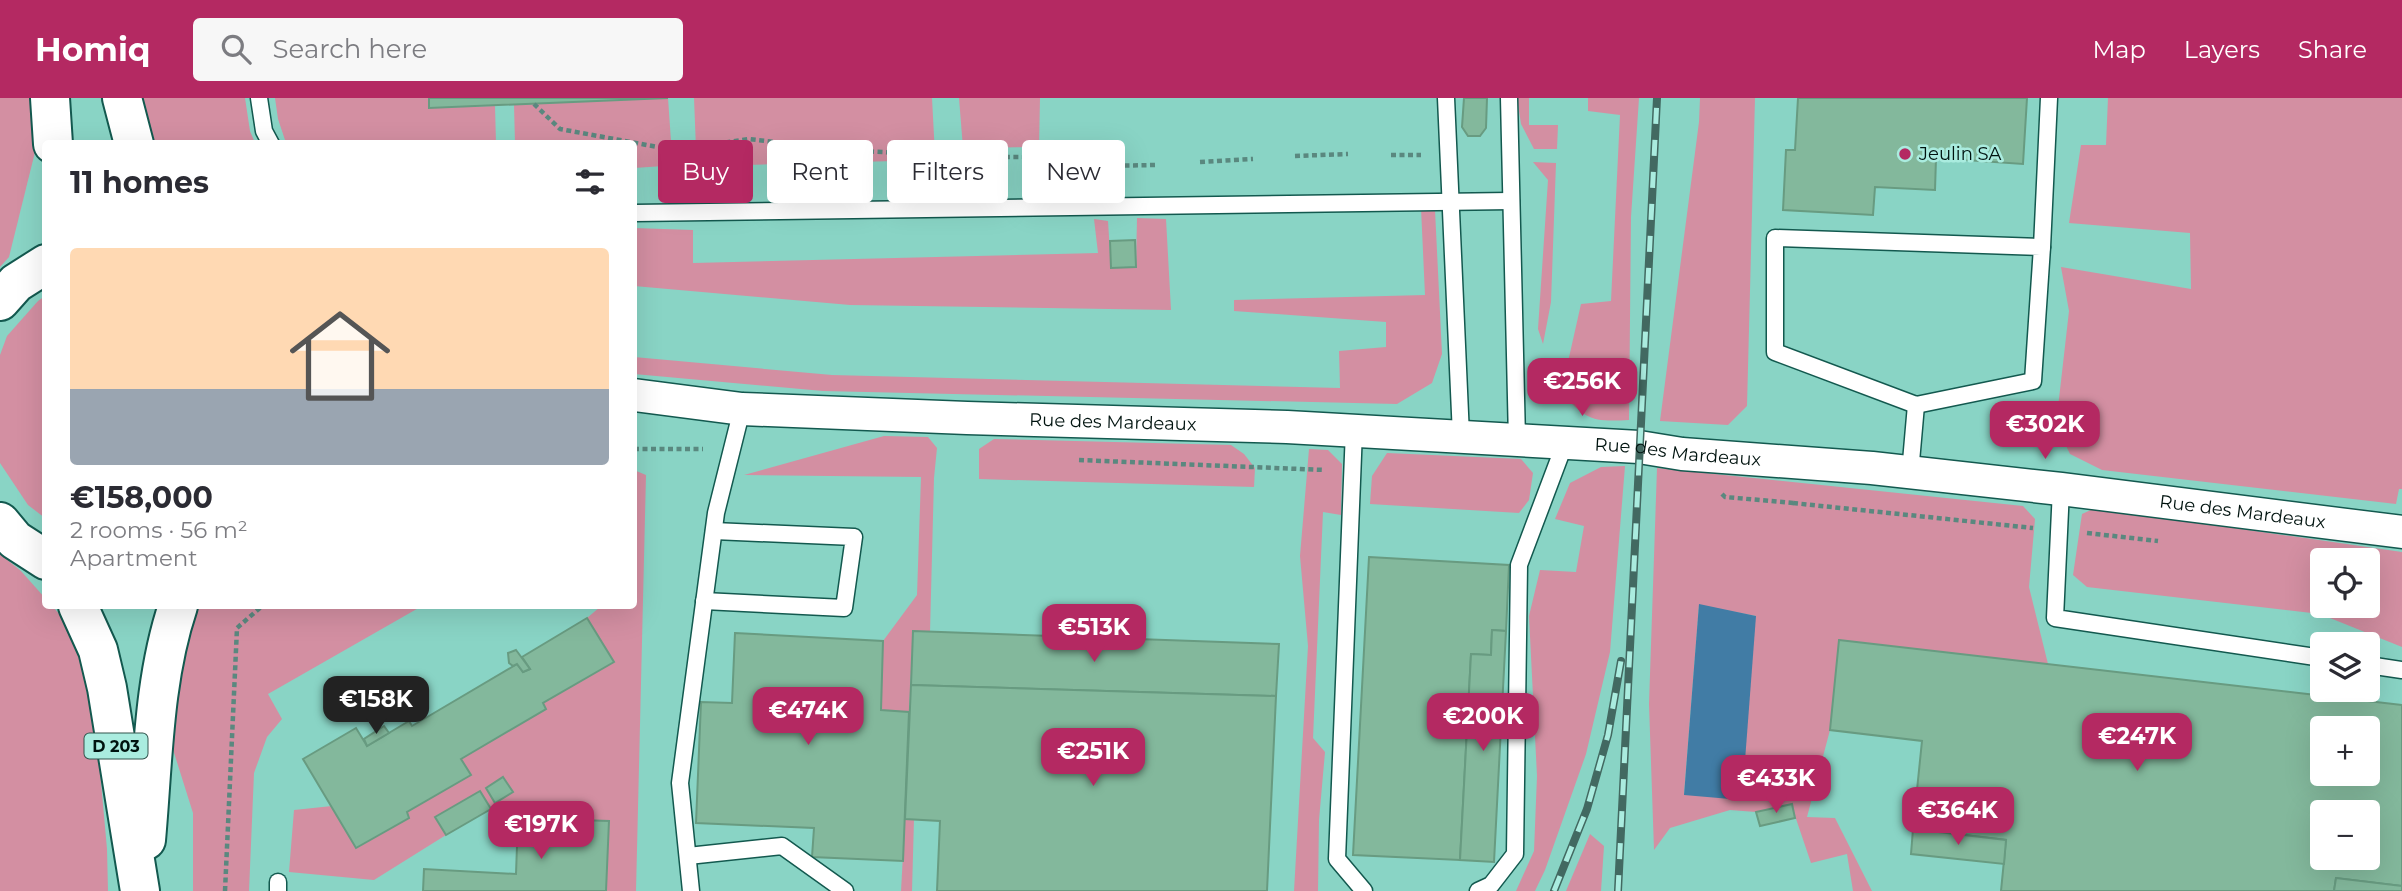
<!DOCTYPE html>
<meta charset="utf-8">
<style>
body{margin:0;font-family:Montserrat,sans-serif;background:#f7f7f7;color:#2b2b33;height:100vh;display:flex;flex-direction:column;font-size:26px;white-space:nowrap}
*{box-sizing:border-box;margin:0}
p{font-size:23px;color:#7c7c81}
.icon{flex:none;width:38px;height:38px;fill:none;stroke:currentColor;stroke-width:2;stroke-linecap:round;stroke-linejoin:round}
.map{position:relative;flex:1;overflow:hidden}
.details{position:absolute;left:42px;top:42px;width:595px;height:469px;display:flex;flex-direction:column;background:#fff;border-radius:7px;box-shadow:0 7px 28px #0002}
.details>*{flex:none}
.hud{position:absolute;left:658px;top:42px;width:665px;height:63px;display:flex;gap:14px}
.buttons{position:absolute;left:2310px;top:450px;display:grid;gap:14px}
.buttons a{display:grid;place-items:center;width:70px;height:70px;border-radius:7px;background:#fff;box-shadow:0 7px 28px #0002;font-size:35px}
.price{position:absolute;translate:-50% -60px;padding:0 16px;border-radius:14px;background:#b42962;color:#fff;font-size:23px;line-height:46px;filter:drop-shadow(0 2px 4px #0008)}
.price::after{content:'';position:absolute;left:50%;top:42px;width:21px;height:16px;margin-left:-10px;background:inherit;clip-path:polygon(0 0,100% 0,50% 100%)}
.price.active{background:#222;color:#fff}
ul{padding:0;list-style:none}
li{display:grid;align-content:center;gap:14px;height:371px;padding:0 28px}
li span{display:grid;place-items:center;height:217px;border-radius:7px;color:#555}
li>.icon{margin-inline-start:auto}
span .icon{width:126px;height:126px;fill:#fffc;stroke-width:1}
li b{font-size:30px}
h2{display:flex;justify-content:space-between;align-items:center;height:84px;padding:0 28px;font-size:30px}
.pill{padding:0 24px;border-radius:7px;background:#fff;box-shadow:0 7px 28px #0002;font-size:24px;line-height:63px}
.pill.active{background:#b42962;color:#fff}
header{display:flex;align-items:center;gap:42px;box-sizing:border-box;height:98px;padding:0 35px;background:#b42962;color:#fff}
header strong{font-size:33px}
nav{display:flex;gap:38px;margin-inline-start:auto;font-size:24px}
.search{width:490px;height:63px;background:#f7f7f7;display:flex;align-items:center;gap:18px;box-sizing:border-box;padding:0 24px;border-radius:7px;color:#7c7c81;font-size:26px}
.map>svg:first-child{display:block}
</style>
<header>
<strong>Homiq</strong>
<div class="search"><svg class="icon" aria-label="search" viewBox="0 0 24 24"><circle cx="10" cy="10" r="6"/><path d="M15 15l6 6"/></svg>Search here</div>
<nav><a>Map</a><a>Layers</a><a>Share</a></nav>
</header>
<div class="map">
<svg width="2402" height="793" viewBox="0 0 2402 793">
<rect width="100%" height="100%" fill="#9ddfd2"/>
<!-- built -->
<path fill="#89d4c5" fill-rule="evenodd" d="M0,0H2402V793H0ZM46,46H634V508H46ZM2322,462H2368V508H2322ZM2322,546H2368V592H2322ZM2322,630H2368V676H2322ZM2322,714H2368V760H2322Z"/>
<!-- green -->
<g fill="#d38fa2" fill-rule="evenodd">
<path d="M0,0H34L37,46L9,159L0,169Z"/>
<path d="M141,0H245L250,33L255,45H152Z"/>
<path d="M275,0H429L430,10L495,8L496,45H286L278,21Z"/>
<path d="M668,0L675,101H668L664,68L634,70V46L515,45L514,7Z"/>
<path d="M694,0H932L937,95L897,98L895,63L709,68L708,101H698Z"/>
<path d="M959,0H1040L1039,49L963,50Z"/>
<path d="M1517,0H1529V27H1558L1557,51H1534L1521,26Z"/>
<path d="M1588,0H1639L1631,119L1629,322C1592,324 1587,322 1561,295L1581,206L1611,203L1620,17L1588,13Z"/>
<path d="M1700,0H1755L1747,308L1728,327L1660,323L1699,24Z"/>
<path d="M2108,0H2402V391H2399L2396,406L2102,372L2070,356L2056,327L2069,213L2061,169L2191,191L2190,135L2069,125L2081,47H2106Z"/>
<path d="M1533,64L1556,65L1551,204L1543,246L1538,231L1548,82Z"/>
<path d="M1421,110L1435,112L1442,256L1432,285L1397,306L823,293L634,276V259L832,277L1340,290L1339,253L1386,249V224L1234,213V202L1425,197Z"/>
<path d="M1137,120L1166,121L1171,212L850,207L634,188V130L693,132V165L1098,155L1094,121L1108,123L1111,170L1136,169Z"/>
<path d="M45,198V420L28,407L0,365V257L7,238L38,203Z"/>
<path d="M884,338L928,339L937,350L934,380L930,534H913L909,614L881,612L883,543L917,497L921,379L744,377Z"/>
<path d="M994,341L1231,347L1244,356L1255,370L1254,389L979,381V351Z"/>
<path d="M1309,351L1328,352L1342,366L1341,417L1323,414L1313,640L1325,654L1319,722L1318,793H1294L1308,548L1300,458Z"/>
<path d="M1387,355L1521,361L1533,375L1529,402L1519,415L1370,406L1372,378Z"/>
<path d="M1625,368L1610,554L1586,656L1545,772L1535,793H1516L1534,753L1537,678L1529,518L1540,472L1576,474L1584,428L1555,421L1570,385L1601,369Z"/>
<path d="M1657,370L2023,408L2035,421L2029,489L2048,566L1839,542L1830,632L1807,719L1835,720L1872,793H1853L1847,756L1811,765L1791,706L1756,714L1730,712L1670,730L1654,752L1649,606ZM1699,507L1756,518L1685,697L1684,696Z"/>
<path d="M634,372L646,377L636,793H606L609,724L518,720L491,711L480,693L435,719L446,737L374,782L289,774L294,712L332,708L357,750L409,720L407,714L470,677L461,661L545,612L543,605L613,564L587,520L600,509L634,508Z"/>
<path d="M2095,410L2402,454V549L2320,516L2087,489L2073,477L2082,416ZM2322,462H2368V508H2322Z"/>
<path d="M0,456L21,473L45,500L46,508H52L63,520L91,574L107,751L108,793H0Z"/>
<path d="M202,508H422L268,596L282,621L267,639L254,675L249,793H193V715L170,642L176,554L194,515Z"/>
<path d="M905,721H914L912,793H901Z"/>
<path d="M1590,736L1604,748L1601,793H1566Z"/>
</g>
<!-- water -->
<path fill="#417ca5" d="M1699,506L1756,518L1742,702L1684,697Z"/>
<!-- building -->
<g fill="#83b89c" stroke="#689b81" stroke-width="2" fill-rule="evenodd">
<path d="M429,0H668L429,10Z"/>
<path d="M1464,0H1487L1486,30L1480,38H1468L1462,29Z"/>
<path d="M1798,0H2027L2023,66L1936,60L1935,92L1875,89L1873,117L1783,112L1786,52H1795Z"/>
<path d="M1135,142L1136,169L1111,170L1110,143Z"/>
<path d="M1369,459L1509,467L1506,533L1492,532L1491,557L1471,556L1460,762L1353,757Z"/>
<path d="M587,520L614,564L543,605L546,611L461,661L471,677L407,714L409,720L356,750L303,661L356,630L367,648L409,623L412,628L517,566L523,574L530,571L522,559Z"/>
<path d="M1492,532L1506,533L1494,764L1460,762L1471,556L1491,557Z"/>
<path d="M913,533L1279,546L1276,598L911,587Z"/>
<path d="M735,535L883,543L881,612L909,614L903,763L812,759L814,730L696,725L701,604L732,605Z"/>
<path d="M1839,542L2402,607V788L2336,780L2334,793H2001L2006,742L1913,731L1922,643L1830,632ZM2322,630H2368V676H2322ZM2322,714H2368V760H2322Z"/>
<path d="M516,552L519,556L530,571L523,574L517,566L513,568L509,565L508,555Z"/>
<path d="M911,587L1276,598L1267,793H937L940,723L905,721Z"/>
<path d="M384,628L389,635L367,648L364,641Z"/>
<path d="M503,679L513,694L495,705L486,690Z"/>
<path d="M480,693L491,711L446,737L435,719Z"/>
<path d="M1792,706L1795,720L1760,728L1756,714Z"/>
<path d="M518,720L609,723L606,793H423L424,771L516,776Z"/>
<path d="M1913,731L2006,742L2004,766L1911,756Z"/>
<path d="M2336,780L2402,788V793H2334Z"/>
</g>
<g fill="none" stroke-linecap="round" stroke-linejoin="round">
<defs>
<g id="lane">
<path d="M259,0L264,33L271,46"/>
<path d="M1446,0L1461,338"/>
<path d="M1509,0L1517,342"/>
<path d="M634,115L1511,103"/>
<path d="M1775,140L2042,149L2033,283L1916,307L1775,254Z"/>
<path d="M2042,149L2049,0"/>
<path d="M1354,332L1337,761L1364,793"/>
<path d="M1910,375L1916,307"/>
<path d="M2061,391L2055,520L2322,560"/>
<path d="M704,503L844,510L854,439L714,433"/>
<path d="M2368,567L2402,572"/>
<path d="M688,758L782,748L845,793"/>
<path d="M278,793V784"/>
<path d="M691,793L680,685L716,415L742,311"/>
<path d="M1478,793L1491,787L1515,756L1519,467L1565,345"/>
</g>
<g id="street">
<path id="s1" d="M634,297L742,311L967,320L1287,329L1639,349L1682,356L1872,370L2061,391L2402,434"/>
</g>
<g id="primary">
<path d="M50,0L53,46"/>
<path d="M122,0L134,46"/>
<path d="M0,203L16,185L46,166"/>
<path d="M0,424L15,442L46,462"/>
<path d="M78,508L98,552L107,590L140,793"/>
<path d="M146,742C153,665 153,582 178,508"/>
</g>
</defs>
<!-- lane casing -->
<use href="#lane" stroke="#13594f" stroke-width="19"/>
<!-- street casing -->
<use href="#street" stroke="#13594f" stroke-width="35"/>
<!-- primary casing -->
<use href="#primary" stroke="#13594f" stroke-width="42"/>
<!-- path -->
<g stroke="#5a887f" stroke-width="4.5" stroke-dasharray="5 3.5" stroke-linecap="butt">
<path d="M534,6L560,31L674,52L749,41L842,52L978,59H1052L1067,70"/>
<path d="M1391,57H1421"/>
<path d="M1295,58L1348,56"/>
<path d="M1200,64L1253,61"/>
<path d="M1099,68L1156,67"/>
<path d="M634,351H703"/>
<path d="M1079,362L1325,372"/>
<path d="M1722,396L1725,399L1793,405L1792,403"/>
<path d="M1793,405L2033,430"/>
<path d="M2087,435L2158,443"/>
<path d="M225,793L237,530L262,508"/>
</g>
<!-- lane -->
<use href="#lane" stroke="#fff" stroke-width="16"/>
<!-- street -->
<use href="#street" stroke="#fff" stroke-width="32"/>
<!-- primary -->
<use href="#primary" stroke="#fff" stroke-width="38"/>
<defs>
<g id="rail">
<path d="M1554,793L1587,711L1608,637L1621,563"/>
<path d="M1618,793L1657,0"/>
</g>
</defs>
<!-- rail casing -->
<use href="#rail" stroke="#426961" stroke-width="8"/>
<!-- rail -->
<use href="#rail" stroke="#aaecdf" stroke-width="5" stroke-dasharray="16" stroke-linecap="butt"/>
</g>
<!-- markers -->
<circle fill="#b42962" stroke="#aaecdf" stroke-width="2.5" cx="1905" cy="56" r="7"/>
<g text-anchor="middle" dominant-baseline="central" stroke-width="5" stroke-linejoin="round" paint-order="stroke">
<!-- shield labels -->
<rect fill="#aaecdf" stroke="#33544d" stroke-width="2" x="84.5" y="635.5" width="63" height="25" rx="5"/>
<g font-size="16" font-weight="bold" fill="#00130f">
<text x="116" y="648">D 203</text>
</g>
<!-- poi labels -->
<g font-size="18" fill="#00130f" stroke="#aaecdf" text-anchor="start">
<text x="1919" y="56">Jeulin SA</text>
</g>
<!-- street labels -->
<g font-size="18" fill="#00130f" stroke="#aaecdf">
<text stroke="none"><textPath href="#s1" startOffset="480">Rue des Mardeaux</textPath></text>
<text stroke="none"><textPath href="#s1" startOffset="1046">Rue des Mardeaux</textPath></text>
<text stroke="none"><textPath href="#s1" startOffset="1614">Rue des Mardeaux</textPath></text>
</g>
</g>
</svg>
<div class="buttons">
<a><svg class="icon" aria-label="locate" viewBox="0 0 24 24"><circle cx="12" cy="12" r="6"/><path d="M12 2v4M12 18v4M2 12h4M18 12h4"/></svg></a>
<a><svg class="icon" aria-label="layers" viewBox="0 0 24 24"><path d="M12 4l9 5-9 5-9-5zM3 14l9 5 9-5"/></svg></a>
<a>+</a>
<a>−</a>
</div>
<b class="price" style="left:1582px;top:320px">€256K</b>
<b class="price" style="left:2045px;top:363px">€302K</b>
<b class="price" style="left:1094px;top:566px">€513K</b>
<b class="price active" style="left:376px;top:638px">€158K</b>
<b class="price" style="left:808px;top:649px">€474K</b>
<b class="price" style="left:1483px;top:655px">€200K</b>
<b class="price" style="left:2137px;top:675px">€247K</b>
<b class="price" style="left:1093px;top:690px">€251K</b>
<b class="price" style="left:1776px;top:717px">€433K</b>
<b class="price" style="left:1958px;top:749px">€364K</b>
<b class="price" style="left:541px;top:763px">€197K</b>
<div class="hud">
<a class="pill active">Buy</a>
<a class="pill">Rent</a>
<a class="pill">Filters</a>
<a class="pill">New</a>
</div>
<section class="details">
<h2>11 homes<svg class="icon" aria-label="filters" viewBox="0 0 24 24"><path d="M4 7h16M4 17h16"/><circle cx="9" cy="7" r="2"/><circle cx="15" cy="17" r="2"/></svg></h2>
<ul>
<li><span style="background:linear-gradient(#ffd9b3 65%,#9aa5b1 0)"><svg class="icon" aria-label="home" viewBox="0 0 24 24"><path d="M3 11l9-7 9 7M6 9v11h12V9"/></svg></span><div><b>€158,000</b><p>2 rooms · 56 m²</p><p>Apartment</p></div></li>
</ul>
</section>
</div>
